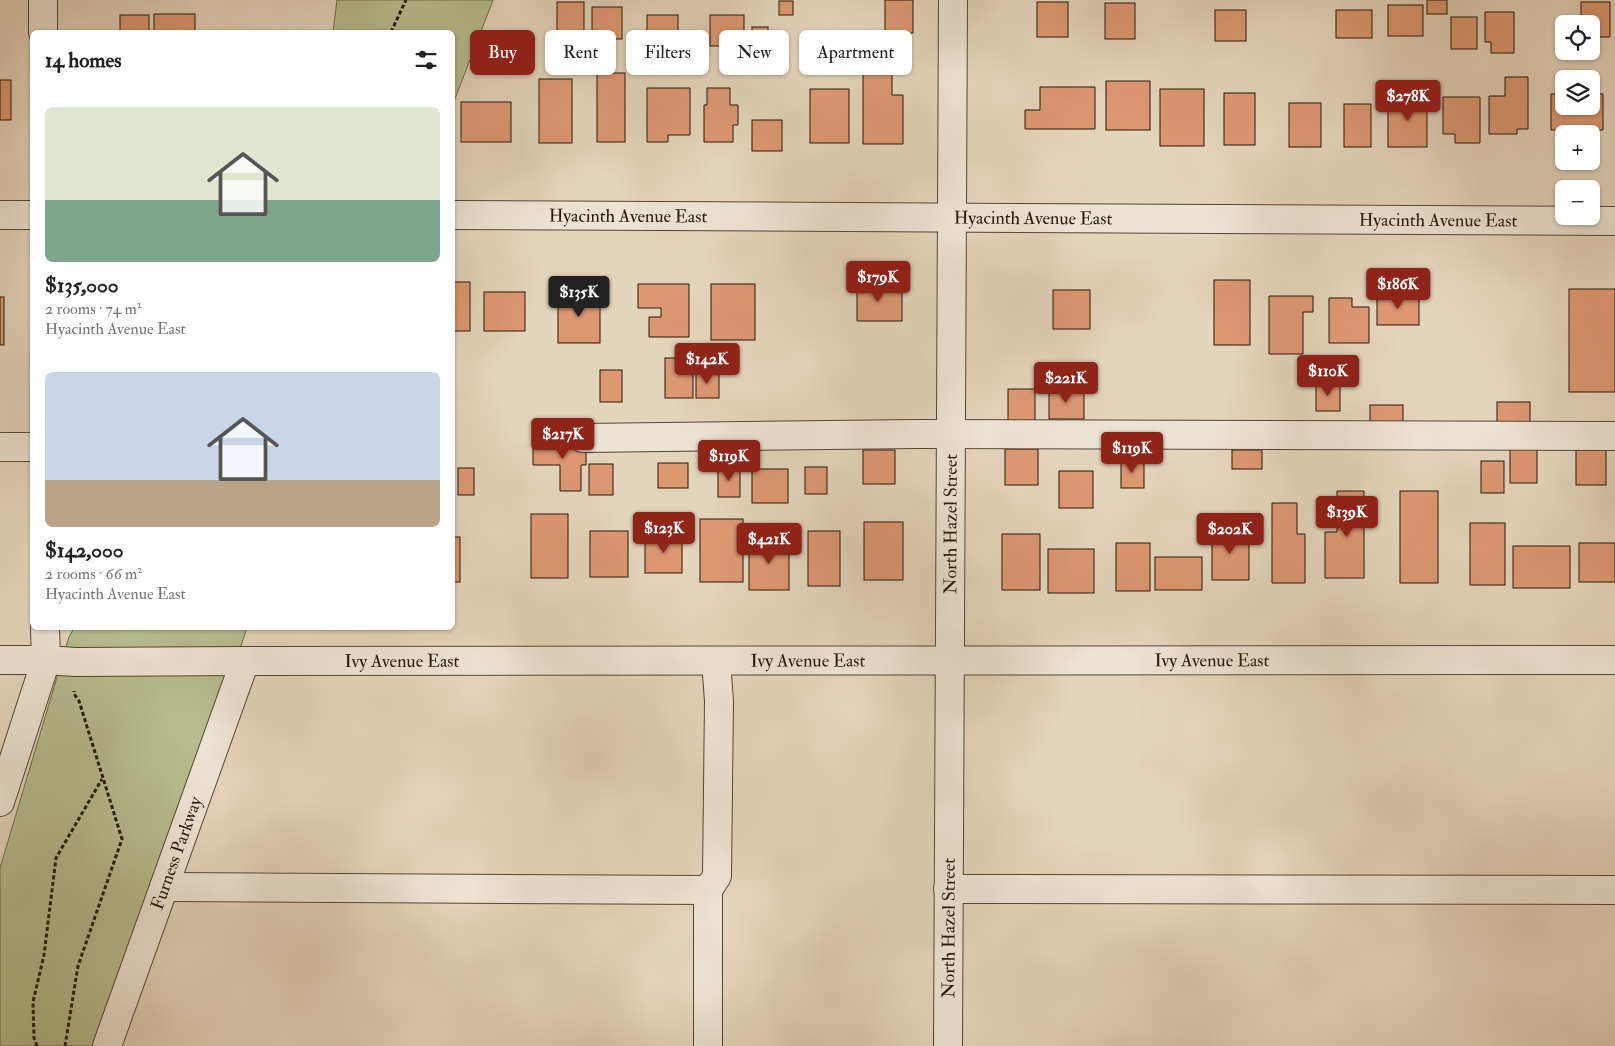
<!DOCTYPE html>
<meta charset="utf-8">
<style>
body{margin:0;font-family:"IM FELL Double Pica",serif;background:#f2f2f2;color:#222;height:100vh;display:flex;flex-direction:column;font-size:19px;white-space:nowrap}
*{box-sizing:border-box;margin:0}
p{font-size:16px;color:#767676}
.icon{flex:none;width:28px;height:28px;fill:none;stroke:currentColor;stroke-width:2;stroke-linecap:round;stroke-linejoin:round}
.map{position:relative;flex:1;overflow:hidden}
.drawer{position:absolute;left:30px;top:30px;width:425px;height:600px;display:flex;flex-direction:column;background:#fff;border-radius:8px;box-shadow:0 1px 4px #0004}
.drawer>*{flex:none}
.top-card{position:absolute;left:470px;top:30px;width:475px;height:45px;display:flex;gap:10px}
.tools{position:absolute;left:1555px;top:15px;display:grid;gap:10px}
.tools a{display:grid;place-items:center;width:45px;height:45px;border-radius:8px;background:#fff;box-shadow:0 1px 4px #0004;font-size:25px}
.price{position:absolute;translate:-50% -42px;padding:0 11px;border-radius:5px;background:#8f2418;color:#fff;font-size:16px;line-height:32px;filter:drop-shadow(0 1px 2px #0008)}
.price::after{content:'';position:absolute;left:50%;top:30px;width:15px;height:11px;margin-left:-8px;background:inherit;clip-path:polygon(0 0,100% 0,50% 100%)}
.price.on{background:#222;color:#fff}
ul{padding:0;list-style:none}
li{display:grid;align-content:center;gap:10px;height:265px;padding:0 15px}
li span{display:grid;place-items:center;height:155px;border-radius:8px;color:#555}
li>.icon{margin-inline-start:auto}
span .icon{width:90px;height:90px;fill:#fffc;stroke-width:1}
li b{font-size:21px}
h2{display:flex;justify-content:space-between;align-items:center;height:60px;padding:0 15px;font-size:21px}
.chip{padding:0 18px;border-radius:8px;background:#fff;box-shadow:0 1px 4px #0004;font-size:18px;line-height:45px}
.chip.on{background:#8f2418;color:#fff}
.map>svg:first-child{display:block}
</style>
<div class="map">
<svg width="1615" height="1046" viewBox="0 0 1615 1046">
<rect width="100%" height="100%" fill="#e4d4bb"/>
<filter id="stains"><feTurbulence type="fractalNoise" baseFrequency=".004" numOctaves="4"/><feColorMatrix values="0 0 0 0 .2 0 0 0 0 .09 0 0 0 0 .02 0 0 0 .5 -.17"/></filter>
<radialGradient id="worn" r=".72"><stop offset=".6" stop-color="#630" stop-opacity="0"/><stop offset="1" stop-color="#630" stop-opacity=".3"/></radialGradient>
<!-- green -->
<g fill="#b6bc8e" stroke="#6e6a4c">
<path d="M337,0H493L453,104L452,32H333Z"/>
<path d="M74,628H247L105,1046H0V868L69,637Z"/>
</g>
<!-- building -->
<g fill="#dd9872" stroke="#26170a">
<rect x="885" y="0" width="28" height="33"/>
<rect x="1427" y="0" width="20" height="14"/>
<rect x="779" y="1" width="14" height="14"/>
<rect x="557" y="2" width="27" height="30"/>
<rect x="1037" y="2" width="31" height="35"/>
<path d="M1581,2H1610V37H1591V24H1581Z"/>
<rect x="1105" y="3" width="30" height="36"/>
<rect x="1388" y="5" width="35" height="31"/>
<rect x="592" y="7" width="30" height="32"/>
<rect x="1215" y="10" width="31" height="31"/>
<rect x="1336" y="10" width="36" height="28"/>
<path d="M1485,12H1514V53H1491V42H1485Z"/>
<rect x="154" y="14" width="41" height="18"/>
<rect x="120" y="15" width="29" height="17"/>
<rect x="647" y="15" width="31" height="32"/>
<rect x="710" y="15" width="34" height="31"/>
<rect x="1451" y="17" width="26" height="32"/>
<rect x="752" y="27" width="16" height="22"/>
<rect x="508" y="36" width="18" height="37"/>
<path d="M863,71H892V95H903V144H863Z"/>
<rect x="597" y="73" width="28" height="69"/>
<path d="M1505,77H1528V129H1517V134H1489V96H1505Z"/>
<rect x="539" y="79" width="33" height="64"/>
<rect x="0" y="80" width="11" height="40"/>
<rect x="1106" y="81" width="44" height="49"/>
<path d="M1040,87H1095V129H1025V110H1040Z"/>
<path d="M647,88H690V135H668V142H647Z"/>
<path d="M707,88H730V105H738V125H733V142H704V105H707Z"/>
<rect x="810" y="89" width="39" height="54"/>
<rect x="1160" y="89" width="44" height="57"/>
<rect x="1224" y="93" width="31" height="52"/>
<path d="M1551,94H1564V106H1591V94H1603V130H1551Z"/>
<rect x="1388" y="96" width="39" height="51"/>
<path d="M1443,97H1480V143H1455V134H1443Z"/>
<rect x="461" y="102" width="50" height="40"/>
<rect x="1289" y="103" width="32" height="44"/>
<rect x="1344" y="104" width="27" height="43"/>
<rect x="752" y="120" width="30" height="31"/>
<rect x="1214" y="280" width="36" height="65"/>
<rect x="452" y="282" width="18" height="49"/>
<path d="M857,282H885V291H902V321H857Z"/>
<path d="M638,284H689V337H649V317H661V308H638Z"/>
<rect x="711" y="284" width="44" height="56"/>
<rect x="1569" y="289" width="46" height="103"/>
<rect x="1053" y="290" width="37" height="39"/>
<rect x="484" y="292" width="41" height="39"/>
<rect x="558" y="292" width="42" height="51"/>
<rect x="1377" y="294" width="42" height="31"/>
<path d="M1269,296H1313V312H1303V354H1269Z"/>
<rect x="0" y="297" width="4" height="48"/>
<path d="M1329,298H1352V307H1369V343H1329Z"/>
<rect x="665" y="358" width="28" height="40"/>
<rect x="600" y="370" width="22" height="32"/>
<rect x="696" y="372" width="23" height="26"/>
<rect x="1316" y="383" width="24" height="28"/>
<rect x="1008" y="389" width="27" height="34"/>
<rect x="1049" y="389" width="35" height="30"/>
<rect x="1497" y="402" width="33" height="21"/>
<rect x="1370" y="405" width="33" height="19"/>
<path d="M533,440H586V465H581V491H560V465H533Z"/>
<rect x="1005" y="449" width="33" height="36"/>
<rect x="1510" y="449" width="27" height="34"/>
<rect x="863" y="450" width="32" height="34"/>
<rect x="1232" y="450" width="30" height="19"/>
<rect x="1576" y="450" width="30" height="35"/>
<rect x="1121" y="461" width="23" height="27"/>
<rect x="1481" y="461" width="23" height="32"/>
<rect x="658" y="463" width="30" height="25"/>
<rect x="589" y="464" width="24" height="31"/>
<rect x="718" y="467" width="22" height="30"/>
<rect x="805" y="467" width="22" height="27"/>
<rect x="458" y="468" width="16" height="27"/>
<rect x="752" y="469" width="36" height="34"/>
<rect x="1059" y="471" width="34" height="37"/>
<path d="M1337,491H1364V578H1325V532H1337Z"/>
<rect x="1400" y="491" width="38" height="92"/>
<path d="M1272,503H1297V534H1305V583H1272Z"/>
<rect x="531" y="514" width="37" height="64"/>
<rect x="700" y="519" width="43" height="63"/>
<rect x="864" y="522" width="39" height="58"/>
<rect x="1470" y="523" width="35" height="62"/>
<path d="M1212,528H1234V536H1249V580H1212Z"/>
<rect x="590" y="531" width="38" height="46"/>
<rect x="808" y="531" width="32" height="55"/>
<rect x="645" y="534" width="37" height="39"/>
<rect x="1002" y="534" width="38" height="56"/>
<rect x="452" y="537" width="8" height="45"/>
<rect x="749" y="540" width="40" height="50"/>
<rect x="1116" y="543" width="34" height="48"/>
<rect x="1579" y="543" width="36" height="39"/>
<rect x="1513" y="546" width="57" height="42"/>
<rect x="1048" y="549" width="46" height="44"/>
<rect x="1155" y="557" width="47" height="33"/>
</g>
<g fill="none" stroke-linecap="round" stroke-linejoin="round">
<defs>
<g id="minor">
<path d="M43,32V0"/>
<path d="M0,215H32"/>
<path id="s1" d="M452,215L1615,221"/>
<path d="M583,438L917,434L1615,436"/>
<path d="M0,447H32"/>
<path id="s2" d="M0,660H46L75,662L245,661L1615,660"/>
<path d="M0,802L46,660L45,628"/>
<path d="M164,887L708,890"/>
<path d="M948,889L1615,890"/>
<path id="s3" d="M107,1046L245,661"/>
<path d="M708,1046V890L717,876L719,701L716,661"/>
<path id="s4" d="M948,1046L953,0"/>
</g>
</defs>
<!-- minor casing -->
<use href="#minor" stroke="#564636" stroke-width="30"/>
<!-- path -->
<g stroke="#26170a" stroke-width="3" stroke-dasharray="4 2.5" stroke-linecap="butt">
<path d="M391,32L406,0"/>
<path d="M37,1046L34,1038L33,1002L44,955L56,858L102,779"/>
<path d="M65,1046L78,966L122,839L79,701L74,694V691"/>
</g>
<!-- minor -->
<use href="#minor" stroke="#ede3d3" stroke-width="28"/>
</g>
<g text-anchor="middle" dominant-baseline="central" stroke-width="5" stroke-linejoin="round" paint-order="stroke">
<!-- street labels -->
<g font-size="18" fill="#26170a" stroke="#ede3d3">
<text stroke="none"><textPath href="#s1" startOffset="176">Hyacinth Avenue East</textPath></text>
<text stroke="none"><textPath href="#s1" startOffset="581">Hyacinth Avenue East</textPath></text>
<text stroke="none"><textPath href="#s1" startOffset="986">Hyacinth Avenue East</textPath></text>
<text stroke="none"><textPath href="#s4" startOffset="522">North Hazel Street</textPath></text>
<text stroke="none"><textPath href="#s2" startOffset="1212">Ivy Avenue East</textPath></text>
<text stroke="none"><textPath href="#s2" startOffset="402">Ivy Avenue East</textPath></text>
<text stroke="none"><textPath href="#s2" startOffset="808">Ivy Avenue East</textPath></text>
<text stroke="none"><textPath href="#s3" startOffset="205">Furness Parkway</textPath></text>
<text stroke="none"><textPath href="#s4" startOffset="118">North Hazel Street</textPath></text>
</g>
</g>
<rect width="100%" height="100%" filter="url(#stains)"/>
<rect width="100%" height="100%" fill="url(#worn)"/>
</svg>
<div class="tools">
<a><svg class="icon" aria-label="locate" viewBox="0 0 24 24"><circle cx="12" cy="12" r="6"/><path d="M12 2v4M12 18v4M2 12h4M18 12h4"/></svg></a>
<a><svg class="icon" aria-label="layers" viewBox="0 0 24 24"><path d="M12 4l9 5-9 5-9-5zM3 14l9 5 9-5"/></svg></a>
<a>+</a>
<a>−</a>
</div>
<b class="price" style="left:1408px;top:122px">$278K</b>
<b class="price" style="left:878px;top:303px">$179K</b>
<b class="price" style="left:1398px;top:310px">$186K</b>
<b class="price on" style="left:579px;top:318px">$135K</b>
<b class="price" style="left:707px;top:385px">$142K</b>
<b class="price" style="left:1328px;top:397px">$110K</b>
<b class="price" style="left:1066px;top:404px">$221K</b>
<b class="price" style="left:563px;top:460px">$217K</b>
<b class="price" style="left:1132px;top:474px">$119K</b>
<b class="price" style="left:729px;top:482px">$119K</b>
<b class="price" style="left:1347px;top:538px">$139K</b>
<b class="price" style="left:664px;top:554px">$123K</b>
<b class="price" style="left:1230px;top:555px">$202K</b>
<b class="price" style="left:769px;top:565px">$421K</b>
<div class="top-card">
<a class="chip on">Buy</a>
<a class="chip">Rent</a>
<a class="chip">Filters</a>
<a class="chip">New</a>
<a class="chip">Apartment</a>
</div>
<section class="drawer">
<h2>14 homes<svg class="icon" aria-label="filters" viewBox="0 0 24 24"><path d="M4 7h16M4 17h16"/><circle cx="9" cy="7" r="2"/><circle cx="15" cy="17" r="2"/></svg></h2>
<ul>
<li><span style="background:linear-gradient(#dfe7d0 60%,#7fa58c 0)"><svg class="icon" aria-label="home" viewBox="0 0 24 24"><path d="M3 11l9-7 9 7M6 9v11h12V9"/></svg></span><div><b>$135,000</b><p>2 rooms · 74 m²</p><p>Hyacinth Avenue East</p></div></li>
<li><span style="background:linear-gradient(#c9d6e8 70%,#b9a48a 0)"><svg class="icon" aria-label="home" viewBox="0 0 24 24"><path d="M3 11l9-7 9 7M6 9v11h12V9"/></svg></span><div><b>$142,000</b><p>2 rooms · 66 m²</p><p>Hyacinth Avenue East</p></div></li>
</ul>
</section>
</div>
